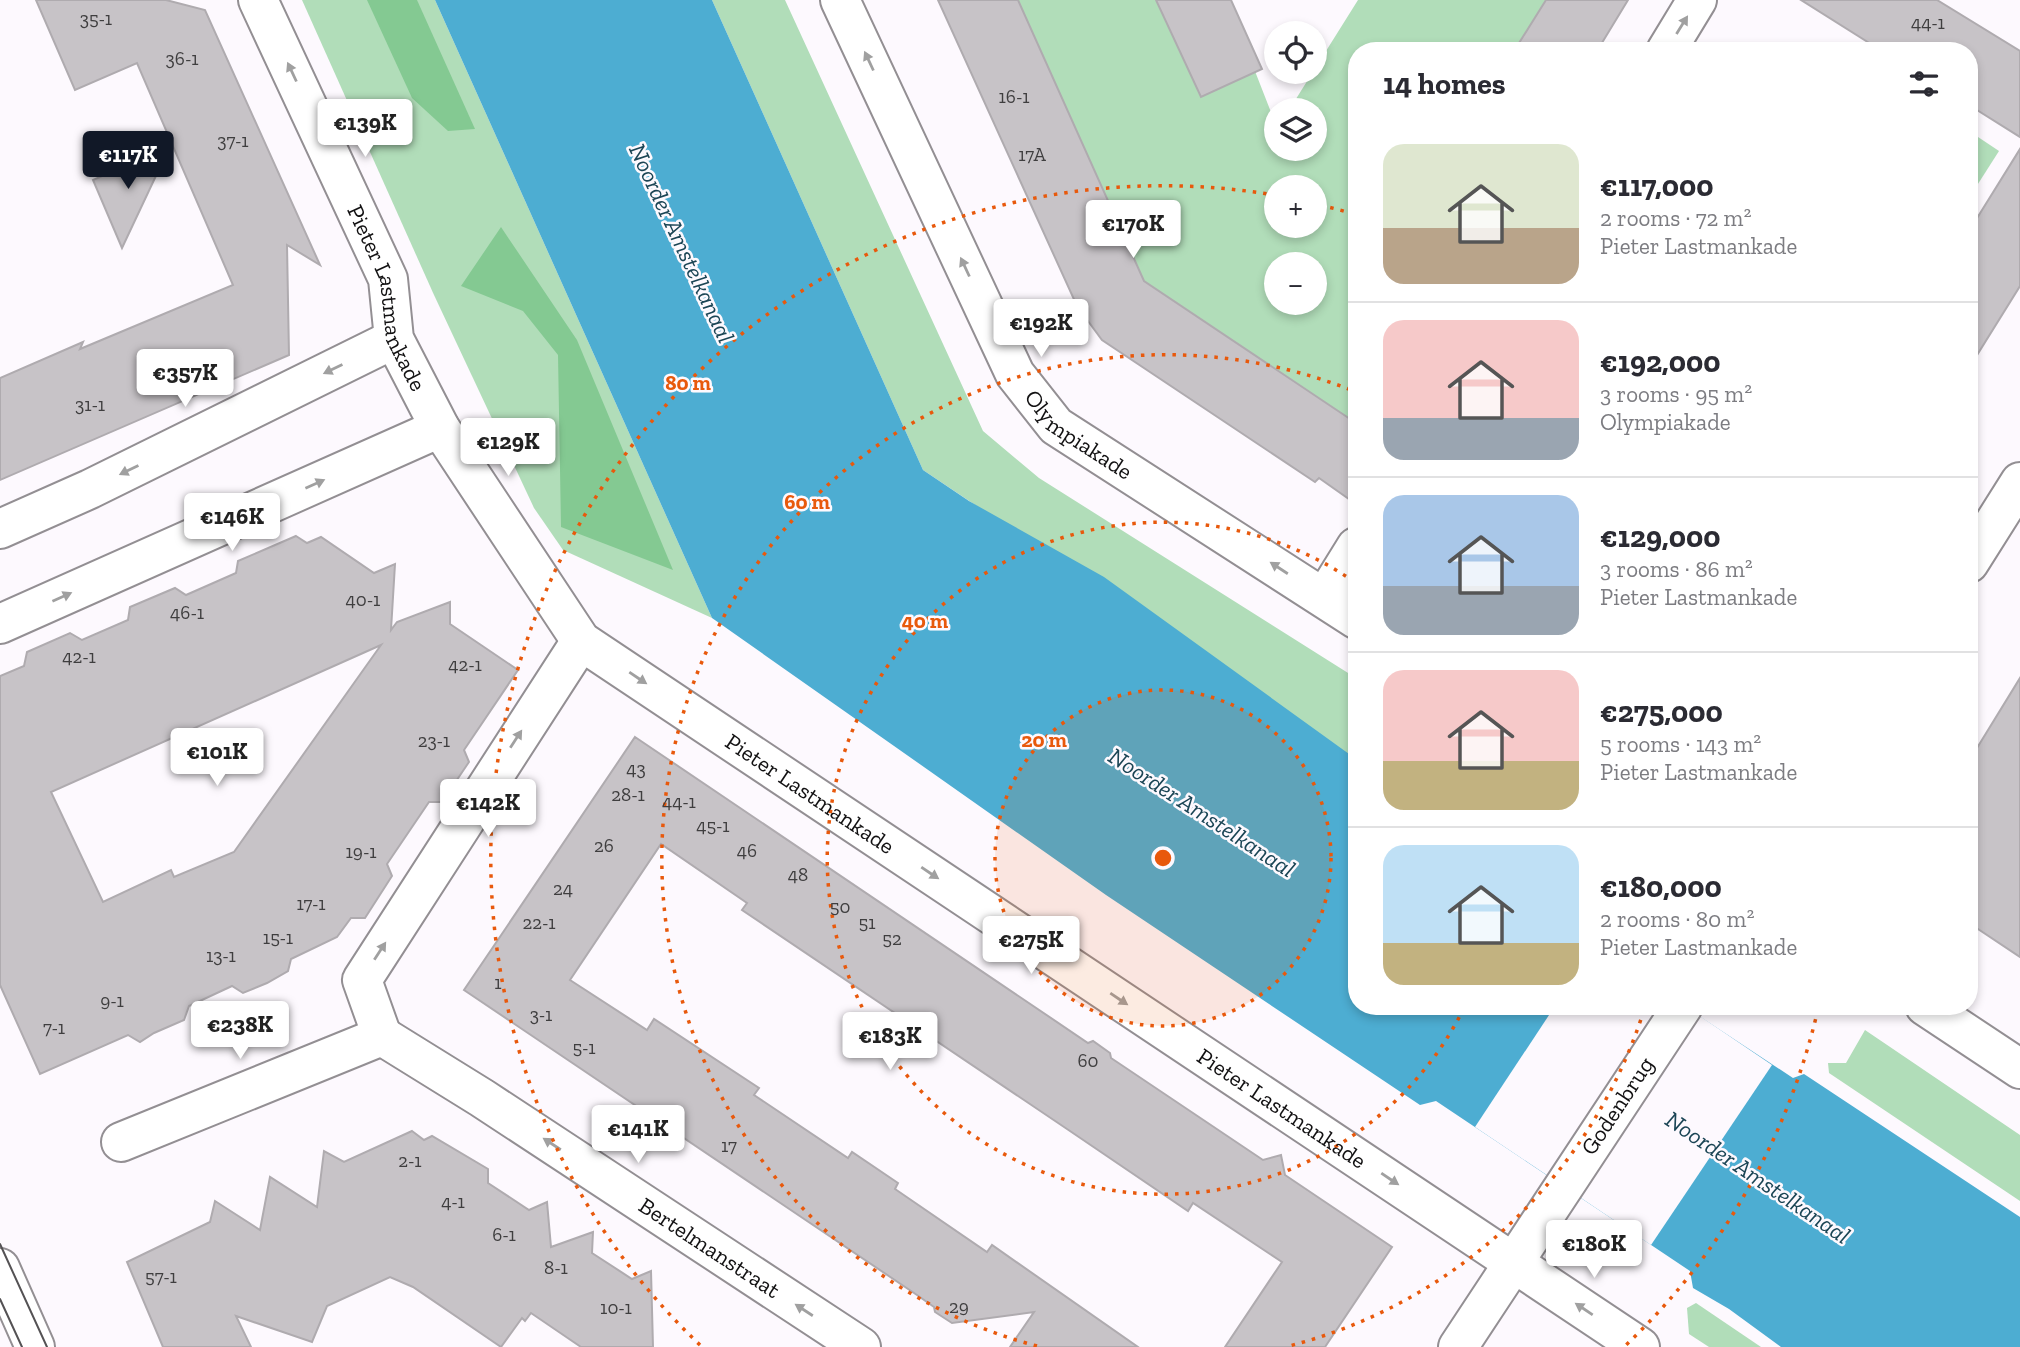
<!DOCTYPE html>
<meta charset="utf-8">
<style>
body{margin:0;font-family:"Zilla Slab",serif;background:#f7f7f7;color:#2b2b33;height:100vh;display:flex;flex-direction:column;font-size:26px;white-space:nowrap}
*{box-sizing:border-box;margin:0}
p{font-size:23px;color:#7c7c81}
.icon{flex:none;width:38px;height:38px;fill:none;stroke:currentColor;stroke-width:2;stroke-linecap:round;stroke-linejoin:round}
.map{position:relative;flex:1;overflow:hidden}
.side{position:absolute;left:1348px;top:42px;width:630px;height:973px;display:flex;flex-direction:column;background:#fff;border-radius:28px;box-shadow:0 4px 10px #0003}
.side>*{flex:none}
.controls{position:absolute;left:1264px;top:21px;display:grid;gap:14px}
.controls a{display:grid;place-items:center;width:63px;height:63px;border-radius:50%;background:#fff;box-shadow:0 4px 10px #0003;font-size:35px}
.price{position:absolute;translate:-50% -60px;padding:0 16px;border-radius:7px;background:#fff;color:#222;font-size:23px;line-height:46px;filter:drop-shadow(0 2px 4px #0008)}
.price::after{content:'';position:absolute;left:50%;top:42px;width:21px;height:16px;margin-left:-10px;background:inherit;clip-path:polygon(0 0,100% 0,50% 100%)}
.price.selected{background:#111827;color:#fff}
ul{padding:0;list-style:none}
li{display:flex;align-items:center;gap:21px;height:175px;padding:0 35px}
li+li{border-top:2px solid #e1e1e2}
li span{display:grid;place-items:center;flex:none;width:196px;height:140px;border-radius:21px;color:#555}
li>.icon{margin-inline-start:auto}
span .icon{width:84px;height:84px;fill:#fffc;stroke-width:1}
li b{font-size:30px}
h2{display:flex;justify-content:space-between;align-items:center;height:84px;padding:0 35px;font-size:30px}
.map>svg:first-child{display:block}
</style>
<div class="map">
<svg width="2020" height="1347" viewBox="0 0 2020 1347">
<rect width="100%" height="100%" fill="#fdf9fe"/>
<!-- green -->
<g fill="#b1ddb9" fill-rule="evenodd">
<path d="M302,0H435L712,618L563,550L534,508L434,295Z"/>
<path d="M712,0H785L983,431L1039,478L1356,678V760L923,470Z"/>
<path d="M996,0H1173L1251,61L1276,125V149H1314V110H1289L1358,0H1616L1584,51H1356V414L1330,457L1127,293ZM1276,187H1314V226H1276ZM1276,264H1314V303H1276Z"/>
<path d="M1969,131L1999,151L1969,198Z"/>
<path d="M1865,1030L2020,1135V1201L1829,1073L1828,1063H1846Z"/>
<path d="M1696,1303L1761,1347H1709L1689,1334L1687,1308Z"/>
</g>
<!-- forest -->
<g fill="#84c992">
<path d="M367,0H417L475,129L448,131L412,98Z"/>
<path d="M501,227L577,340L673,570L561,527L558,355L523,311L461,286Z"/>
</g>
<!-- water -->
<path fill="#4dadd2" d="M435,0H712L923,470L969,501L1104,577L1356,759V1006H1684L1793,1078L1804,1074L2020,1217V1347H1781L1729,1309L1693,1288L1690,1271L1436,1101L1420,1105L1106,895L712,618Z"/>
<!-- pier -->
<path fill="#fdf9fe" d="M1555,1006H1685L1772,1065L1651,1245L1475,1127Z"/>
<!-- building -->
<g fill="#c7c3c7" stroke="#afabaf" stroke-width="2" fill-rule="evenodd">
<path d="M36,0H166L205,10L320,265L287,245L289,355L0,480V378L83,342L80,349L233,285L137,63L75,90Z"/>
<path d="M938,0H1018L1144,281L1356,423V504L1319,478L1315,482L1102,340L1077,306Z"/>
<path d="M1156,0H1231L1262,69L1201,97Z"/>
<path d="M1546,0H1628L1597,51H1514Z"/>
<path d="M1801,0H1937L2020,51V137L1969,105V51H1882Z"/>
<path d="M170,146L122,248L93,180Z"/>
<path d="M2020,149V286L1969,368V231Z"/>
<path d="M296,536L307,543L321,537L374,573L395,564L391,630L397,622L450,602V624L518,670L464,750L469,762L442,802H429L387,864L392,876L365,918H351L337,937L291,959L288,971L267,983L243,993L232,986L189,1006L184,1020L154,1033L140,1042L128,1035L40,1074L0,985V676L24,666L27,652L70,633L82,640L128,620L130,607L175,588L186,595L236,573L238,561ZM381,645L234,852L174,877L171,870L103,902L51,792Z"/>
<path d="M2020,678V957L1969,923V761Z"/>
<path d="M635,737L1088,1043L1093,1041L1110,1053L1111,1058L1263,1160L1281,1155L1285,1175L1392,1247L1325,1347H1225L1282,1262L1193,1203L1188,1211L1067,1129L742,910L747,903L661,844L570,980L647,1030L654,1019L759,1088L754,1095L848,1158L852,1152L898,1183L895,1189L987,1252L992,1245L1138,1347H1010L1034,1312L952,1323L935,1312L934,1307L917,1295L464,990Z"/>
<path d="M412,1131L424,1140L432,1136L488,1169V1183L529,1210L547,1202L551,1247L593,1232L592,1253L632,1279L651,1271L653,1347H581L531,1313L525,1321L522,1318L501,1347L413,1287L390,1277L327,1306L312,1342L236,1316L251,1347H163L127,1262L210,1222L215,1201L260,1230L270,1177L317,1207L324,1151L344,1162Z"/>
</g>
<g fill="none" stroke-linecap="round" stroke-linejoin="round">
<defs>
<g id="minor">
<path id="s1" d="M258,0L388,279L394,339L440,428L581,641L1640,1347"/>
<path id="s2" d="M840,0L1015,374L1056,426L1356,619"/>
<path d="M1666,51L1697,0"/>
<path d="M0,529L90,489L394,339"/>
<path d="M1969,563L2020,482"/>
<path d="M1325,597L1356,547"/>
<path d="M0,624L440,428"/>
<path d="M1925,1006L2020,1069"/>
<path id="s3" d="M382,1036L482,1098L861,1347"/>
<path d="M382,1036L362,980L581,641"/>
<path d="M121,1142L382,1036"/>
<path d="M0,1268L35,1347"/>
<path id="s4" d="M1458,1347L1683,1006"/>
</g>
</defs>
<!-- minor casing -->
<use href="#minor" stroke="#938f93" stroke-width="42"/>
<!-- minor -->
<use href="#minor" stroke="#fff" stroke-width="38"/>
<!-- tram -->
<g stroke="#545254" stroke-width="2">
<path d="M0,1244L47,1347"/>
<path d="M0,1299L22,1347"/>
</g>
</g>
<!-- one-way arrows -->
<defs><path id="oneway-solid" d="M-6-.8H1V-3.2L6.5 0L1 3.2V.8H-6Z" transform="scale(1.75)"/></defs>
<g fill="#a0a0a0">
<use href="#oneway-solid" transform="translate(1682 25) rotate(-58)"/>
<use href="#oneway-solid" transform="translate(869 61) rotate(-115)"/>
<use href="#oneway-solid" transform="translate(292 72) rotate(-115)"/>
<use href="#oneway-solid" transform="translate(965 267) rotate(-115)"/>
<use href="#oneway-solid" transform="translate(333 369) rotate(154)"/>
<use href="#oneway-solid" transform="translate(129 470) rotate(154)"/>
<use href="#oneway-solid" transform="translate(315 484) rotate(-24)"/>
<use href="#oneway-solid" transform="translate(1279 568) rotate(-147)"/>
<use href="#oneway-solid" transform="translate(62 597) rotate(-24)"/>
<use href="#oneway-solid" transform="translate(638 678) rotate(34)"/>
<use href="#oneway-solid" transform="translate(516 739) rotate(-57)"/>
<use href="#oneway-solid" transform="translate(930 873) rotate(34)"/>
<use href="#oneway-solid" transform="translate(380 951) rotate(-57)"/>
<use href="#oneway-solid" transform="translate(1119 999) rotate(34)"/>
<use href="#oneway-solid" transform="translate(552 1144) rotate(-147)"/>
<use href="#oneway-solid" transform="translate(1390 1179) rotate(34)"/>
<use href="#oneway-solid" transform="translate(1584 1309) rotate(-146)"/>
<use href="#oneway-solid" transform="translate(804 1310) rotate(-147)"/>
</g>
<!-- distance rings -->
<circle cx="1163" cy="858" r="168" fill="#e8590c" fill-opacity=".12"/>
<g fill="none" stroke="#e8590c" stroke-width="3.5" stroke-dasharray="3.5 7">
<circle cx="1163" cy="858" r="168"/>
<path d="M1464 1008A336 336 0 1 1 1356 583"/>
<path d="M1644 1010A504 504 0 0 1 1289 1346M1037 1346A504 504 0 1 1 1356 392"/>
<path d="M1818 1009A672 672 0 0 1 1626 1345M700 1345A672 672 0 0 1 1274 195M1320 205A672 672 0 0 1 1354 214"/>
</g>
<g text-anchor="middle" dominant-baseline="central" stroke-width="5" stroke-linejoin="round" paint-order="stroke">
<!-- number labels -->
<g font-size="19" fill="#3f3e3f">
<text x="96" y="18">35-1</text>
<text x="1928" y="22">44-1</text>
<text x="182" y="58">36-1</text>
<text x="1014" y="96">16-1</text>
<text x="233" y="140">37-1</text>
<text x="1032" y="154">17A</text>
<text x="90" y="404">31-1</text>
<text x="363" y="599">40-1</text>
<text x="187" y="612">46-1</text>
<text x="79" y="656">42-1</text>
<text x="465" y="664">42-1</text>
<text x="434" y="740">23-1</text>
<text x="636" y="768">43</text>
<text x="628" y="794">28-1</text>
<text x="679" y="801">44-1</text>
<text x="713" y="825">45-1</text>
<text x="604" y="845">26</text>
<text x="747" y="850">46</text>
<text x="361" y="851">19-1</text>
<text x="798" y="874">48</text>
<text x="563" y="888">24</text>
<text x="311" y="903">17-1</text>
<text x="840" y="906">50</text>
<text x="539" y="922">22-1</text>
<text x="867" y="922">51</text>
<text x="278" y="937">15-1</text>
<text x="892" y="938">52</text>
<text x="221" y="955">13-1</text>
<text x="498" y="982">1</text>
<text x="112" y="1000">9-1</text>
<text x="541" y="1014">3-1</text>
<text x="54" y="1027">7-1</text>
<text x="584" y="1047">5-1</text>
<text x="1088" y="1060">60</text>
<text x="729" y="1145">17</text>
<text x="410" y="1160">2-1</text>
<text x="453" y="1201">4-1</text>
<text x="504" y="1234">6-1</text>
<text x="556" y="1267">8-1</text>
<text x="161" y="1276">57-1</text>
<text x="959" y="1306">29</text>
<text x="616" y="1307">10-1</text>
</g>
<!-- street labels -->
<g font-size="23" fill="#121112" stroke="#fdf9fe">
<text stroke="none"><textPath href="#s1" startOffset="326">Pieter Lastmankade</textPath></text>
<text stroke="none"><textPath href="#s2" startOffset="502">Olympiakade</textPath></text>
<text stroke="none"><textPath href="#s1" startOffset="999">Pieter Lastmankade</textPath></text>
<text stroke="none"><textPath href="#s4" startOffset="289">Godenbrug</textPath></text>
<text stroke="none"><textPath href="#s1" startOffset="1566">Pieter Lastmankade</textPath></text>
<text stroke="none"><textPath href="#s3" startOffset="390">Bertelmanstraat</textPath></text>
</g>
<!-- water labels -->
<g font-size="24" font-style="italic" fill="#1b4555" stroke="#fdf9fe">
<text transform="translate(682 243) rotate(65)">Noorder Amstelkanaal</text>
<text transform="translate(1202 812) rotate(33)">Noorder Amstelkanaal</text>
<text transform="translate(1758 1177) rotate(34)">Noorder Amstelkanaal</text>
</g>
</g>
<circle cx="1163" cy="858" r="10" fill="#e8590c" stroke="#fdf9fe" stroke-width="3.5"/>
<g font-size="21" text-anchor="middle" font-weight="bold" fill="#e8590c" stroke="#fdf9fe" stroke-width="5" stroke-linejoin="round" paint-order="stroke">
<text x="688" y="390">80 m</text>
<text x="807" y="509">60 m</text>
<text x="925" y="628">40 m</text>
<text x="1044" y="747">20 m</text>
</g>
</svg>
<div class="controls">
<a><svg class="icon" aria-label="locate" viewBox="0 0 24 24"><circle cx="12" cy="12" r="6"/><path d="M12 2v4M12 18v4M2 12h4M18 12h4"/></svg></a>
<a><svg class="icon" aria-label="layers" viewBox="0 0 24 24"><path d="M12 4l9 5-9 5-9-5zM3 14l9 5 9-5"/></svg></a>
<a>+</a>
<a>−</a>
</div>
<b class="price" style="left:365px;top:159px">€139K</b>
<b class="price selected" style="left:128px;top:191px">€117K</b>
<b class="price" style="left:1133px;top:260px">€170K</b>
<b class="price" style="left:1041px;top:359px">€192K</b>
<b class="price" style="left:185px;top:409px">€357K</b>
<b class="price" style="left:508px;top:478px">€129K</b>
<b class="price" style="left:232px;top:553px">€146K</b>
<b class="price" style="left:217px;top:788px">€101K</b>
<b class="price" style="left:488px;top:839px">€142K</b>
<b class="price" style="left:1031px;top:976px">€275K</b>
<b class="price" style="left:240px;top:1061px">€238K</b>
<b class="price" style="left:890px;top:1072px">€183K</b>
<b class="price" style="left:638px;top:1165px">€141K</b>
<b class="price" style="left:1594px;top:1280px">€180K</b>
<section class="side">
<h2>14 homes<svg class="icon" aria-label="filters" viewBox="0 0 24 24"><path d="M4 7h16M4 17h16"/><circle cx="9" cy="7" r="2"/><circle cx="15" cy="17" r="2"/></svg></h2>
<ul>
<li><span style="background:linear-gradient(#dfe7d0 60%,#b9a48a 0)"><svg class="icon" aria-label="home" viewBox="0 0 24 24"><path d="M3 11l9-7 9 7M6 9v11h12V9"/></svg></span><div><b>€117,000</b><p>2 rooms · 72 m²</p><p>Pieter Lastmankade</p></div></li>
<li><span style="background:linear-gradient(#f6c9c9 70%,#9aa5b1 0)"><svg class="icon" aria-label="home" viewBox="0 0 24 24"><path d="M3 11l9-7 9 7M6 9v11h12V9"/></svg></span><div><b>€192,000</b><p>3 rooms · 95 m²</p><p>Olympiakade</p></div></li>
<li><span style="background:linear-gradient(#a9c7e8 65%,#9aa5b1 0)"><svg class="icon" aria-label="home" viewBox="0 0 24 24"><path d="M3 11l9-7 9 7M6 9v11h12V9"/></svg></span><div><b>€129,000</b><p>3 rooms · 86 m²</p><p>Pieter Lastmankade</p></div></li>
<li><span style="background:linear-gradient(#f6c9c9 65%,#c2b280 0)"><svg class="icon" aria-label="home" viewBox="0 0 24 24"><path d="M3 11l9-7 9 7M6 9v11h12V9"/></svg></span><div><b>€275,000</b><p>5 rooms · 143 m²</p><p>Pieter Lastmankade</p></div></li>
<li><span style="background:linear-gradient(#bfe0f5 70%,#c2b280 0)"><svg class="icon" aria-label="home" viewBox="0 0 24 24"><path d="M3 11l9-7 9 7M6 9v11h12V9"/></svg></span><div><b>€180,000</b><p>2 rooms · 80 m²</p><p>Pieter Lastmankade</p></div></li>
</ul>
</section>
</div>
